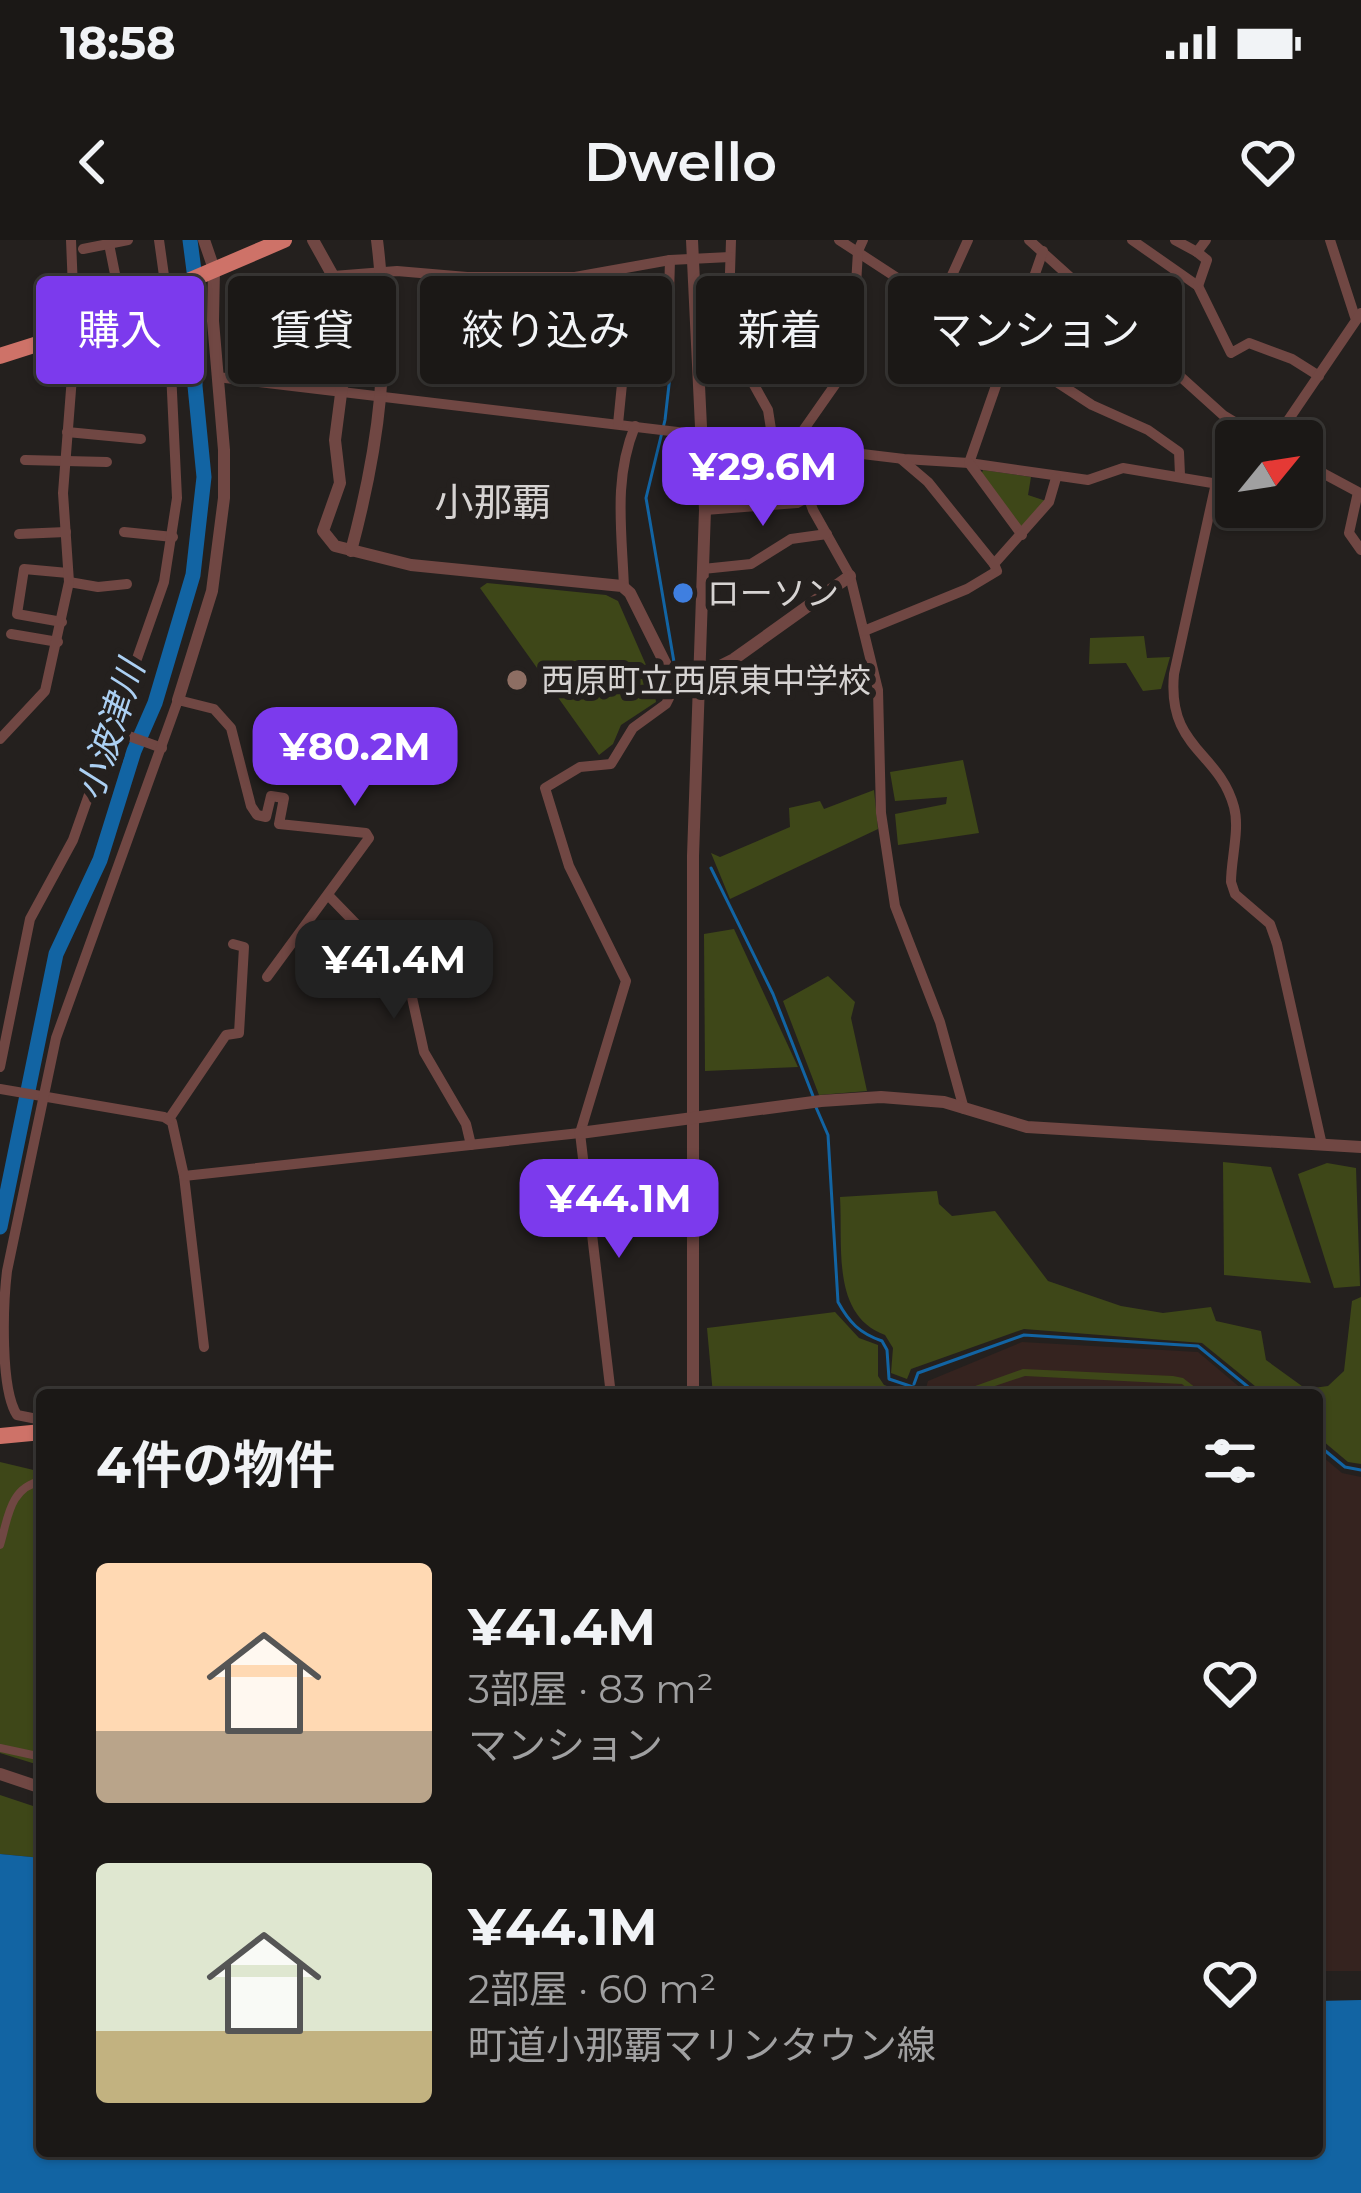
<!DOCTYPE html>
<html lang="ja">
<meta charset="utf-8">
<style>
body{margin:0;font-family:Montserrat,"Noto Sans JP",sans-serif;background:#24211f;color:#f1f3f6;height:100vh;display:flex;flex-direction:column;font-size:45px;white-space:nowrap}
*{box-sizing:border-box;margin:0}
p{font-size:39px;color:#a0a0a1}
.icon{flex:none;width:66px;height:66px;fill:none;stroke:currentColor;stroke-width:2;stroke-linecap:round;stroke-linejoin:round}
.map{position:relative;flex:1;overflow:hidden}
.details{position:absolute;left:36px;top:1149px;width:1287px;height:768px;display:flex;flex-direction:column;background:#1b1816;border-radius:12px;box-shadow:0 3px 9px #0004,0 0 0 3px #393735}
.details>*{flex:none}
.guide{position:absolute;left:36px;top:36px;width:1290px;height:108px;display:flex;gap:24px}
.needle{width:78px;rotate:60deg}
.controls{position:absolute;left:1215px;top:180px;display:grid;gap:24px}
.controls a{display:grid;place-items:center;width:108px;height:108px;border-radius:12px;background:#1b1816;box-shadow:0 3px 9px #0004,0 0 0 3px #393735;font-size:60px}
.price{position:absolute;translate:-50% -102px;padding:0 27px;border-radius:24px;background:#7c3aed;color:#fff;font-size:39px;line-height:78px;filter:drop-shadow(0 3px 6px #0008)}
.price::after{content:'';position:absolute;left:50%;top:72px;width:36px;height:27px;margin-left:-18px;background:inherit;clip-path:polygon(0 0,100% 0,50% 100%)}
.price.selected{background:#222;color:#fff}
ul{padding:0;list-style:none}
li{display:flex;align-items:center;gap:36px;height:300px;padding:0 60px}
li span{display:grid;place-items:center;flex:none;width:336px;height:240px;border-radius:12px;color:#555}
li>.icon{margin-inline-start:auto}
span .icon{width:144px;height:144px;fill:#fffc;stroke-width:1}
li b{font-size:51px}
h2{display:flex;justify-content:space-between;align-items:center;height:144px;padding:0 60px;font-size:51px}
.pill{padding:0 42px;border-radius:12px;background:#1b1816;box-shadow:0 3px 9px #0004,0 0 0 3px #393735;font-size:42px;line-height:108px}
.pill.selected{background:#7c3aed;color:#fff}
.status{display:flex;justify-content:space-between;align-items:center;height:84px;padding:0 60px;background:#1b1816;direction:ltr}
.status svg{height:33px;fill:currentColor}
header{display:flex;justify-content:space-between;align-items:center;height:156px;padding:0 60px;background:#1b1816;font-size:54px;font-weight:600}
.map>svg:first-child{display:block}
</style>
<div class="status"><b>18:58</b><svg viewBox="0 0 49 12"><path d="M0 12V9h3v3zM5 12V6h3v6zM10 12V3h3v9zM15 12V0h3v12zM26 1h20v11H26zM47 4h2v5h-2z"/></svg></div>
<header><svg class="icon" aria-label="back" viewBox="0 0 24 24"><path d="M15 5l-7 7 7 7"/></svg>Dwello<svg class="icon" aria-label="heart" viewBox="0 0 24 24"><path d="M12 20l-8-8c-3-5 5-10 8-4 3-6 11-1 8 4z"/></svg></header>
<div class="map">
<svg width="1361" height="1953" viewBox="0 0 1361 1953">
<rect width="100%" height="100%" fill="#24201e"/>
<!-- industrial -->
<g fill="#35231f">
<path d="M1022,1102L1198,1112L1249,1155H924L928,1141Z"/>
<path d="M1317,1212L1342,1233L1361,1237V1731H1317Z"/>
</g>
<!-- green -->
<g fill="#3e4718">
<path d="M983,230L1031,237L1028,255L1046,261L1022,291L981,235Z"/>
<path d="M487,343L606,355L618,361L653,441L656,462L621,485L613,504L599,515L480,348Z"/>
<path d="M1144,396L1147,418L1170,417L1161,449L1143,451L1126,423L1089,424L1090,398Z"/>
<path d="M963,520L979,593L898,605L895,574L946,564L947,557L895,561L890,532Z"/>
<path d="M874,550L878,589L730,659L711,613L720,617L790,587L789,568L820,561L824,569Z"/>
<path d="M734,689L798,827L705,831L704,694Z"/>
<path d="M828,736L855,762L851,778L867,851L819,855L783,761Z"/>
<path d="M1223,922L1271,927L1311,1043L1224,1035Z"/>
<path d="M1327,923L1356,928L1360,1046L1334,1048L1298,934Z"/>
<path d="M937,951L939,964L952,976L995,971L1048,1041L1121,1066L1163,1073L1211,1067L1216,1081L1261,1091L1266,1120L1306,1149L1328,1146L1344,1131L1352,1061L1361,1057V1224L1348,1222L1317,1196V1155H1266L1202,1103L1024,1089L911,1129L907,1139L891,1133L893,1108L885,1095C831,1075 843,1007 840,957Z"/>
<path d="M835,1072L859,1098L878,1105V1136L884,1145L902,1151L901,1155H713L707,1088Z"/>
<path d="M1023,1129L1173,1136L1183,1138L1205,1155H1195L1182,1144L1025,1136L968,1155H950Z"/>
<path d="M0,1222L42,1232V1526L0,1513Z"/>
<path d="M0,1555L42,1569V1618L0,1614Z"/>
</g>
<!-- water -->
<path fill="#1264a3" d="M0,1614L42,1618V1911H1317V1761L1361,1760V1953H0Z"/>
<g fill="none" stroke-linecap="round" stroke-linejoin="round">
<!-- stream -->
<g stroke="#1264a3" stroke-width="3">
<path d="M671,127L665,180L646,258L674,422"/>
<path d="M711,628L773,754L813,856"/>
<path d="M815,865L828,895L838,1062C849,1082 859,1093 882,1101L887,1110L889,1139L913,1147L912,1155"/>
<path d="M914,1144L918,1133L1024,1095L1198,1106L1258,1155"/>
<path d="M1317,1204L1345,1227L1361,1230"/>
</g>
<!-- river -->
<path stroke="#1264a3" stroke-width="15" d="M0,987L56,714L100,620L134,511L155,463L193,335L204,237L195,146L197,54L190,0"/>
<!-- pedestrian -->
<g stroke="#704743" stroke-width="8">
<path d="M0,1305C8,1279 9,1247 42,1241"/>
<path d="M0,1508L42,1517"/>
</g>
<!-- minor -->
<g stroke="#704743" stroke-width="10">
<path d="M159,0L166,50"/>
<path d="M731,0L728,98L768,170L773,202"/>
<path d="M839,0L1092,165L1148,190L1179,212L1180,235"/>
<path d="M863,0L858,11L853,96L844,132L802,192L795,205L796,223L813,270L850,336L878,450L881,573L895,666L940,782L964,869"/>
<path d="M1029,0L1223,175L1266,201"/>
<path d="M1132,0L1198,46L1231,113L1249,103L1292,119L1319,136"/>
<path d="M1175,0L1197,12"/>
<path d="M1330,0L1355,77"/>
<path d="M109,4L122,69"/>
<path d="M83,9L128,0"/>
<path d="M333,36L397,31L467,37H575L670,20L730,17"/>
<path d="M1198,46L1207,20L1197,12L1206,0"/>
<path d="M938,66L968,0"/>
<path d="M217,137L904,219L969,223L1088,240L1123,228L1236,247"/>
<path d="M618,184L623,134L667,126L670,20"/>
<path d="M67,192L141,199"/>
<path d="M1274,201L1361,73"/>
<path d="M901,219L928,242L994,324"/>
<path d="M25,220L107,222"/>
<path d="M1302,222L1358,252L1349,293L1361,310"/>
<path d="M969,223L1043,11"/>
<path d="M969,223L1022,295"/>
<path d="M1302,240L1324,234"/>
<path d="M1216,243L1174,434C1167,509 1219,511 1234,567C1240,589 1231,619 1231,642L1235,654L1270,684L1277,704L1322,905"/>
<path d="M705,270L797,263L808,257"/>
<path d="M124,292L173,297"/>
<path d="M19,294L66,292"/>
<path d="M703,329L751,324L791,299L827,294"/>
<path d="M69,342L98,347L127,344"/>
<path d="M624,348C622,291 613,240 635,186"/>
<path d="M62,382L17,374L24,329L68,333"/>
<path d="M864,391L967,349L997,331L994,324L1049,262L1056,238"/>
<path d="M11,394L58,402"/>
<path d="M112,490L162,508"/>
<path d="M0,499L45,451L69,342L63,253L75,98L71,0"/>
<path d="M328,655L361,689L411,753L424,812L466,884L471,905"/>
<path d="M0,827L30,679L73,600L164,342L177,258L171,131"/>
<path d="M0,849L164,877L172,882L184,936L204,1107"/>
<path d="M169,879L226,795L239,793L244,707L233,704"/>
<path d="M184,936L580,893"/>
<path d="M611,1155L580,893L626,741L569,626L545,548L580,527L611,524L633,488L666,464L678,440"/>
<path d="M42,1180L17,1175C0,1149 3,1065 7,1031L56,798L178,460L214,469L231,488L251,566L257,575L266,577L271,556L284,558L279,584L366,593L369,598L267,737"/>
</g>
<!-- tertiary -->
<g stroke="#704743" stroke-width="12">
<path d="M313,0L333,36L344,71L348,100L335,200L340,243L323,291L335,306L411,325L622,346L630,353L669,431L686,443L734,419L850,336"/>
<path d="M692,0L705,270L693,616V1155"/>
<path d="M351,311C380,203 391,112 377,0"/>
<path d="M178,460L212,351L224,258V210L213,81L214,29L204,0"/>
<path d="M580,893L821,861L881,857L944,862L1027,887L1361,907"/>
<path d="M0,1534L42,1548"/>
</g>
<!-- trunk -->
<g stroke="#ce7268" stroke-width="16">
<path d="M0,116L50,100L284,0"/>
<path d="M0,1196L42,1192"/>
</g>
</g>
<!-- markers -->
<circle fill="#3f7fe0" stroke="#24201e" stroke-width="4.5" cx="683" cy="353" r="12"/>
<circle fill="#8d6e63" stroke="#24201e" stroke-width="4.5" cx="517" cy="440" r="12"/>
<g text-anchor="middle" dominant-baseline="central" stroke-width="12" stroke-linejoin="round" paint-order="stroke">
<!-- poi labels -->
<g font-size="33" fill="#d6d3d2" stroke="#24201e" text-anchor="start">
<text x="707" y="353">ローソン</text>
<text x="541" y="440">西原町立西原東中学校</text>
</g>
<!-- water labels -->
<g font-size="36" font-style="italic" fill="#acd0f3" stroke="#24201e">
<text transform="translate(110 490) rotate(-72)">小波津川</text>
</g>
<!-- quarter labels -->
<g font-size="39" fill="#d6d3d2" stroke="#24201e">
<text x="493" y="262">小那覇</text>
</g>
</g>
</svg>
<div class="controls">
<a><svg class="needle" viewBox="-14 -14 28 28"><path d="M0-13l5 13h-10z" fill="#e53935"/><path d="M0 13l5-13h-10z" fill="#a0a0a1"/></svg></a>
</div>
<b class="price" style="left:763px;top:289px">¥29.6M</b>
<b class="price" style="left:355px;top:569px">¥80.2M</b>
<b class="price selected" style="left:394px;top:782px">¥41.4M</b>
<b class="price" style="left:619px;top:1021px">¥44.1M</b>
<div class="guide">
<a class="pill selected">購入</a>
<a class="pill">賃貸</a>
<a class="pill">絞り込み</a>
<a class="pill">新着</a>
<a class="pill">マンション</a>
</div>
<section class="details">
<h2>4件の物件<svg class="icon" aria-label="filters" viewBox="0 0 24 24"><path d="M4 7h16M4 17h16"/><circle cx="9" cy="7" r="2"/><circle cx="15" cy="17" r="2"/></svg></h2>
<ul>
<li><span style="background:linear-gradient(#ffd9b3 70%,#b9a48a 0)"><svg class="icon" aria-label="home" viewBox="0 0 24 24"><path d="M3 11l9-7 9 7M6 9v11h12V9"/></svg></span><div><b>¥41.4M</b><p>3部屋 · 83 m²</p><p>マンション</p></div><svg class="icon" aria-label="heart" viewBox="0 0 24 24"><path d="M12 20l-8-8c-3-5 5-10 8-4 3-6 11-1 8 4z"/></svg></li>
<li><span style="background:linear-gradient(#dfe7d0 70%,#c2b280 0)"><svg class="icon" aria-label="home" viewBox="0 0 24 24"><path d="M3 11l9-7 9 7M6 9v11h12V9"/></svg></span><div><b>¥44.1M</b><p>2部屋 · 60 m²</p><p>町道小那覇マリンタウン線</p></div><svg class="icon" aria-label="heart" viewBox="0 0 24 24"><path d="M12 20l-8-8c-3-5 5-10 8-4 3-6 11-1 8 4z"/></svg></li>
</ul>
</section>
</div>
